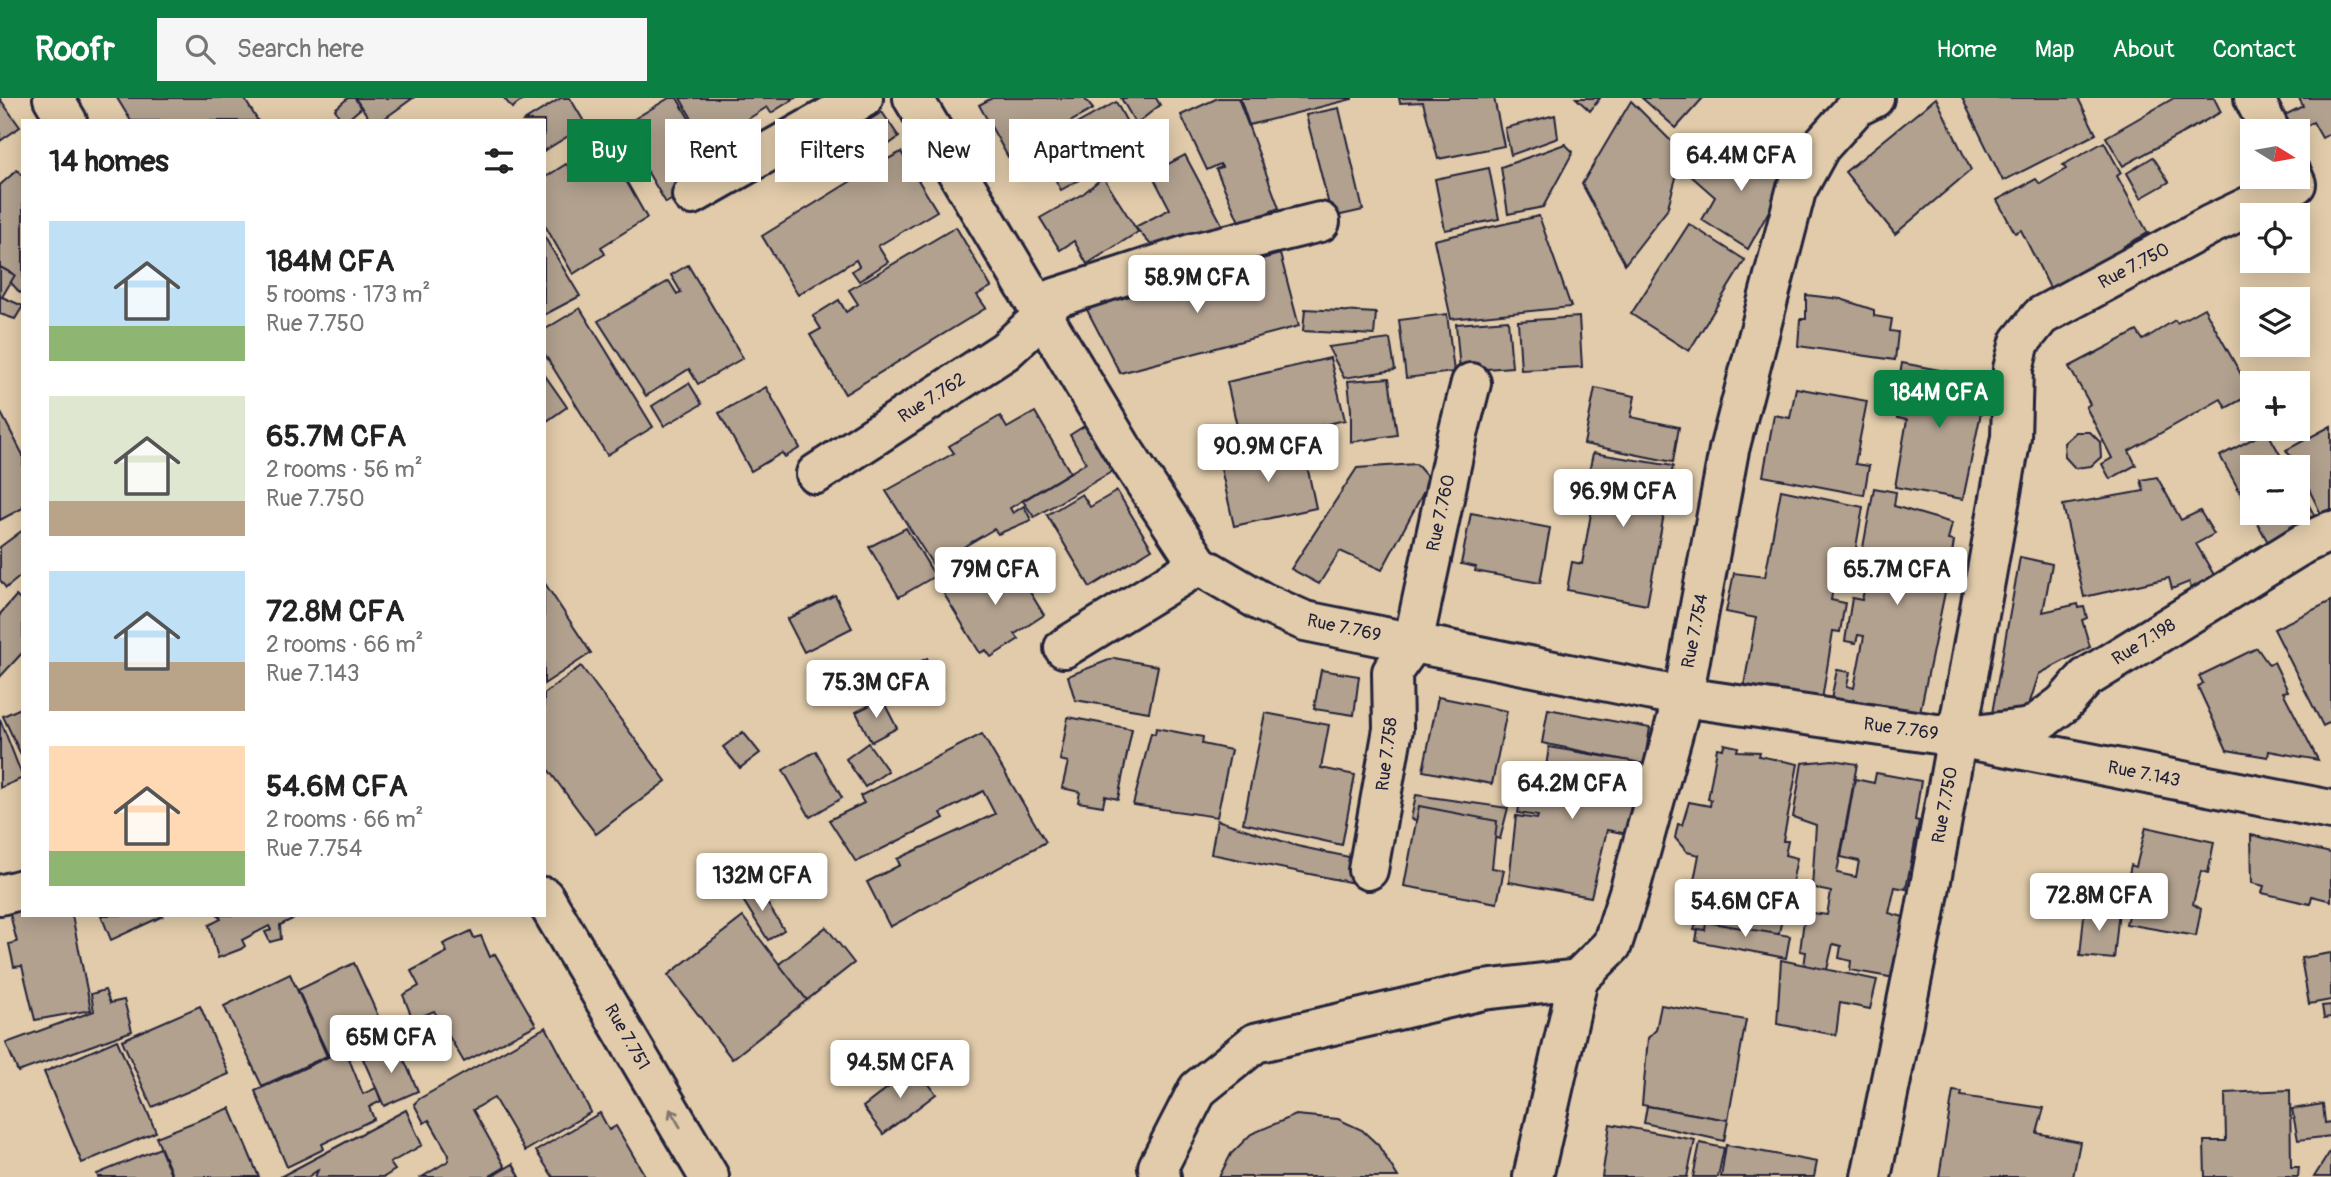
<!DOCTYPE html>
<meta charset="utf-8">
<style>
body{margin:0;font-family:Pangolin,sans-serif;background:#f6f6f6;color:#222;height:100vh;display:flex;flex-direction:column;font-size:26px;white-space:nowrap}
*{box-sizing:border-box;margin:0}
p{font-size:23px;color:#767676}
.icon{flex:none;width:38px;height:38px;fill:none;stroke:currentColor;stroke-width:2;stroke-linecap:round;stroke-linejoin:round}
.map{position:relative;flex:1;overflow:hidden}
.details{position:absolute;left:21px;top:21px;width:525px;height:798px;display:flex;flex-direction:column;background:#fff;border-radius:0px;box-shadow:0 4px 18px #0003}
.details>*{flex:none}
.banner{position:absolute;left:567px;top:21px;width:665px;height:63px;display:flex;gap:14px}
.needle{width:46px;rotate:101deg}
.tools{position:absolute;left:2240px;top:21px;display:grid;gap:14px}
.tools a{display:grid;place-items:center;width:70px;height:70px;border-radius:0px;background:#fff;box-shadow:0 4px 18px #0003;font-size:35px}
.price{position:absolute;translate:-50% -60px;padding:0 16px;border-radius:7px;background:#fff;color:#222;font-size:23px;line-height:46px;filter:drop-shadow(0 2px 4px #0008)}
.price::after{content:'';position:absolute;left:50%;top:42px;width:21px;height:16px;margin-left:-10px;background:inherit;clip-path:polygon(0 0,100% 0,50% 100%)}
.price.on{background:#0b8043;color:#fff}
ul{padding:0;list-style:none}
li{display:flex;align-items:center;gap:21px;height:175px;padding:0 28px}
li span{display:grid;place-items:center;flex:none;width:196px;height:140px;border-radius:0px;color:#555}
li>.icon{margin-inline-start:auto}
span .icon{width:84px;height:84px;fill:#fffc;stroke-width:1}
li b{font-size:30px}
h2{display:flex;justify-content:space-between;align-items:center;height:84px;padding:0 28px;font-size:30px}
.chip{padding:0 24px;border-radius:0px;background:#fff;box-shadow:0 4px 18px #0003;font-size:24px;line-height:63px}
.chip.on{background:#0b8043;color:#fff}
header{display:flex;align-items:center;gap:42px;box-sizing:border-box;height:98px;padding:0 35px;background:#0b8043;color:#fff}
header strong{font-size:33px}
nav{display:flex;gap:38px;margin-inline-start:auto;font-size:24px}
.search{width:490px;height:63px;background:#f6f6f6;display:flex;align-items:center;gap:18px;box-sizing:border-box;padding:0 24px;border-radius:0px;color:#767676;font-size:26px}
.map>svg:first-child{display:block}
</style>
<header>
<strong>Roofr</strong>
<div class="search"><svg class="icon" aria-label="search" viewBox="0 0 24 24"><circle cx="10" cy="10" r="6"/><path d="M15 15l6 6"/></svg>Search here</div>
<nav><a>Home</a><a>Map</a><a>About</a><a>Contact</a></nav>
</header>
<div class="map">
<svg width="2331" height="1079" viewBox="0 0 2331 1079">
<rect width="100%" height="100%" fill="#e1cbaa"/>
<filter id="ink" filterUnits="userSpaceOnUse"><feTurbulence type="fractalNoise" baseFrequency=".0143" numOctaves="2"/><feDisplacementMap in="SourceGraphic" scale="14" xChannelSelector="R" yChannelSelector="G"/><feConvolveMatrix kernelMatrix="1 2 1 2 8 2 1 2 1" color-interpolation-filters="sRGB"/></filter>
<g filter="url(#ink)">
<!-- building -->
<g fill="#b2a18f" stroke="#22223b" stroke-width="2">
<path d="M117,0H244L258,23H131Z"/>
<path d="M348,0H355L361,10L346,23H341L335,11Z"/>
<path d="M355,0H413L381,23H371Z"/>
<path d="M504,0H525L512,10Z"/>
<path d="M561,0H570L586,27L544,53V23H524Z"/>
<path d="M669,0H677L720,73L666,105L621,29Z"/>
<path d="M680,0H795L771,15L767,9L707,47Z"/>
<path d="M992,0H1084L1093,11L1008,59L979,7Z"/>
<path d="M1121,0H1156L1160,7L1136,26Z"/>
<path d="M1218,0H1238L1279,110L1240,126L1216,71L1222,69L1220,66L1207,72L1181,17Z"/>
<path d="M1240,0H1352V1L1249,27Z"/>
<path d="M1399,0H1494L1504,48L1438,61L1423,4L1400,5Z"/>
<path d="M1576,0H1600L1590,13Z"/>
<path d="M1642,0H1703L1676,30Z"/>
<path d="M1936,0L1971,72L1895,136L1845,74Z"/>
<path d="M1962,0H2078L2096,36L2003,83Z"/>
<path d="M2174,0H2214L2221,14L2123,68L2106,39Z"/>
<path d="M2299,0H2331V35L2322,40L2313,24L2297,33H2285L2279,20L2303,8Z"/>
<path d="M0,1L20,29L0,43Z"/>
<path d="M1631,3L1683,55L1667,112L1625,166L1582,86Z"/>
<path d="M1116,4L1140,48L1061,92L1037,48Z"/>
<path d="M1339,10L1363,112L1332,119L1306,17Z"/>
<path d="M882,14L899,39L877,55L860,28Z"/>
<path d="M1555,17L1558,40L1511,57L1505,30Z"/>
<path d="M2104,44L2121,75L2117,78L2148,135L2124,148L2127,152L2050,190L2021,132L2015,135L1997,102L2036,81L2040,86L2066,71L2063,67Z"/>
<path d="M1565,46L1573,54L1543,109L1508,116L1501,69Z"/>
<path d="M606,47L647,120L601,149L605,156L573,176L544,126V80L566,66L570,71Z"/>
<path d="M1744,48L1794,80L1775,102L1748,151L1702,122L1715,99L1691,78L1711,54L1730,70Z"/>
<path d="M901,54L937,113L878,148L888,164L859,183L852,173L859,168L856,162L798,197L762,138L869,72L865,65L883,55L888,61Z"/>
<path d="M1185,57L1224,130L1160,157L1135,129L1170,111L1151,75Z"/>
<path d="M2153,59L2169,84L2141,100L2127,75Z"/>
<path d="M1489,70L1499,121L1445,132L1435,81Z"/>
<path d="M17,72L23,78V193L20,195L0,172V87Z"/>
<path d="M1103,79L1138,134L1087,166L1074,143L1060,152L1040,120L1084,95Z"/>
<path d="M1539,118L1571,209L1451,221L1434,142Z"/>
<path d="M1689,126L1745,162L1689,253L1631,216Z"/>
<path d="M956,129L991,189L977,197L986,210L845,296L810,237L821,231L813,218L839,202L846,214L858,206L849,192Z"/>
<path d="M544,138L580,198L544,217Z"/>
<path d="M1280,156L1299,228L1120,275L1086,210Z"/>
<path d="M688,167L743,260L698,286L689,271L646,298L598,223L669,183L677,196L681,194L671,177Z"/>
<path d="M0,169L15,177L2,199L23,208L15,221L0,216Z"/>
<path d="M1806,197L1841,201L1874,212V218L1892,221L1890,233L1898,234L1895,262L1798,248L1800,221H1806Z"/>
<path d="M580,210L653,329L607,357L544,255V232Z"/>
<path d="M2204,210L2252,296L2226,310L2221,301L2129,353L2136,367L2110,381L2102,366L2112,360L2086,309L2090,306L2069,269L2137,233L2143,242L2175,222L2177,225Z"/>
<path d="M1305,211L1376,215L1374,237L1303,233Z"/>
<path d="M1447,216L1454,274L1406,280L1399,222Z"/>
<path d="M1579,219L1582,269L1521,272L1518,223Z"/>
<path d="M1508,222L1512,269L1460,273L1456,226Z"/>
<path d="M1390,241L1395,272L1344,280L1328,249Z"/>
<path d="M1330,260L1345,322L1241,346L1227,284Z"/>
<path d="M1902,265L1988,281L1963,401L1895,389L1907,322L1897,320L1900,302L1910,304L1912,292L1898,289Z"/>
<path d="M544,276L567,309L544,325Z"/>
<path d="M1389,280L1397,337L1351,344V312L1348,283Z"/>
<path d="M689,285L702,306L664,328L652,308Z"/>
<path d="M766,289L800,350L785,359L782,355L751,373L719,315Z"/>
<path d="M1595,290L1635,298L1631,319L1679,329L1673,364L1584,346Z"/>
<path d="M1796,290L1867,303L1855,366L1869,368L1864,397L1763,378L1774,317L1790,320Z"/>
<path d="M0,313L23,357V410L0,422Z"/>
<path d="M1035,314L1070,374L1010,410L1013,415L1024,408L1031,422L998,436L994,431L933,467L886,393L954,355L949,348L1000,318L1007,330Z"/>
<path d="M1086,327L1113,373L1034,419L1023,403L1086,365L1070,337Z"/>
<path d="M2331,328V411L2321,416L2298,369L2286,352Z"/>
<path d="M2267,333L2287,369H2252V415H2298V388L2316,420L2269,446L2220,358Z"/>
<path d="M2076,334H2090L2100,344L2101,359L2091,368L2075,370L2065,359L2064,345Z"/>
<path d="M1302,344L1316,410L1234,428L1219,362Z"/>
<path d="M1593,355L1673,368L1647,507L1567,492L1572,464L1582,466L1597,382L1588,380Z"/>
<path d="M1416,366L1430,382L1382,472L1340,453L1319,486L1291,471L1357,370Z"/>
<path d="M2157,379L2181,422L2200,413L2214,436L2196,446L2214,477L2191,490L2189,484L2172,491L2169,480L2084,499L2063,407L2144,393L2141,382Z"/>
<path d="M1874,390L1896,394L1894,408L1952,425L1948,442L1954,443L1949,475L1920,614L1853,602L1849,614L1829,611L1837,572L1850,574L1847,588L1854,590L1864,538L1858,537L1856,545L1845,543L1852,500L1862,502L1868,472L1859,471Z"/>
<path d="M1781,392L1863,409L1854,461L1839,457L1831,502L1845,505L1840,534L1833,533L1821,608L1743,593L1756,520L1726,514L1734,475L1765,479Z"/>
<path d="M1117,393L1152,451L1090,489L1047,417L1082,396L1090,409Z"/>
<path d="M1471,415L1550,430L1540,485L1475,473L1476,469L1461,466Z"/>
<path d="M906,430L935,478L899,499L869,449Z"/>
<path d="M23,432V476L6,490L0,482V449Z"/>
<path d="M1008,458L1044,517L1015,536L1019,541L991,559L986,552L980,555L944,496Z"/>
<path d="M2020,459L2052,466L2043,514L2078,506L2079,510L2084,509L2087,520L2082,522L2090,549L2039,576L2027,613L2019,624L1992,615Z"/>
<path d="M544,484L591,555L544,586Z"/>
<path d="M835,497L852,530L804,554L787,521Z"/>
<path d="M16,498L23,505V554L0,579V516Z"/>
<path d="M2331,503V624L2323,628L2274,531Z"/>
<path d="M2257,550L2269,567L2274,564L2288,593L2283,594L2318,662L2269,653L2268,659L2227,652L2198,589L2203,585L2199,578Z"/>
<path d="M927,560L943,590L914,606L898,576Z"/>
<path d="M1114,560L1158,568L1149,614L1075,602L1068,578Z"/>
<path d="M581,568L666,683L596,736L544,666V596Z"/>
<path d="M1321,572L1359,578L1354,617L1314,611Z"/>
<path d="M1438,599L1507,613L1492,686L1423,673Z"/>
<path d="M882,601L897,630L871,644L856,614Z"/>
<path d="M23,609V661L3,618Z"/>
<path d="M1548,611L1650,630L1644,666L1542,645Z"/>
<path d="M1265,615L1329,627L1321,670L1355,677L1342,747L1243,725Z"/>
<path d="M1068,619L1132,631L1118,701L1105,698L1103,708L1078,704L1080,694L1062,690L1068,664L1060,662Z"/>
<path d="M0,621L23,680L0,690Z"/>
<path d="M1156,630L1203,639L1202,646L1231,652L1217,719L1133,707L1151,635L1155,636Z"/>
<path d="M743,634L760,655L740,670L723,649Z"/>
<path d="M982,636L1046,744L890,829L867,784L900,767L897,761L995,716L983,693L941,715L944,720L856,764L829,722L864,705L860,698Z"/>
<path d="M868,645L888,673L865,689L846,661Z"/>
<path d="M1724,646L1738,649L1737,653L1760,654L1759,658L1798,666L1783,743H1788L1785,757L1797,760L1790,796L1774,793L1771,809L1784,812L1776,848L1694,832L1696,826L1690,825L1695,798H1691L1699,757L1687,754L1675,740L1678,726L1682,727L1689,704L1710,708L1711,702L1708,701L1717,650L1723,651Z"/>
<path d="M1549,649L1636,664L1628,702L1642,704L1637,738L1607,732L1591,799L1509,784L1516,718L1537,721L1538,718L1518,715L1522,691L1542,695Z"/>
<path d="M816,653L842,700L810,719L783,672Z"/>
<path d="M1833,662L1857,666L1837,775L1856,779L1859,763L1841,759L1855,681L1874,685L1876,675L1921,683L1915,722L1919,723L1906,791L1895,789L1889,815L1918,823L1895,880L1850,872L1851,863L1839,860L1841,848L1833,846L1825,880L1803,876L1806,854L1800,853L1805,814L1827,817L1831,794L1812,790L1816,727L1793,719L1802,665Z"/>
<path d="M1416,697L1508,710L1500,741L1411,721Z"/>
<path d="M1419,708L1497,723L1492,770L1504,772L1497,805L1404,788Z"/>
<path d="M1217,722L1297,748L1363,762L1359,786L1211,756Z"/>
<path d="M2146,729L2214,744L2208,775L2201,773L2193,806L2201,811L2196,838L2126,826L2135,787L2127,785L2131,767L2136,769Z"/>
<path d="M2251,737L2331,755V803L2312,798L2310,806L2262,795L2264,788L2252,785Z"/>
<path d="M757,789L784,832L768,842L741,799Z"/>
<path d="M2085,808L2119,812L2114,861L2080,858Z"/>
<path d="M23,809V817H72L91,912L35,922L22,868L14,869L9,846L17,844L9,812Z"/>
<path d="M101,817H163V818L111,842Z"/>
<path d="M218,817H301L280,827L281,841L270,844L265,834L271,832L269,828L242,842L245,848L241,851L218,860L209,827L221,821Z"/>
<path d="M743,819L807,902L732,961L668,877Z"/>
<path d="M1706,824L1790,838L1786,860L1696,843L1698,831L1705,832Z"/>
<path d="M826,829L854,865L807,902L779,866Z"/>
<path d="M471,833L474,840L481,838L490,859L495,856L536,927L464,964L434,913L413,922L403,897L419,888L411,873L447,854L443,846Z"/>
<path d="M2331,855V902L2309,906L2301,860Z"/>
<path d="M1781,862L1877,882L1870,911L1840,905L1836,937L1777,926Z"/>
<path d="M354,865L384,931L328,957L298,892Z"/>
<path d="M290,876L327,958L262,988L224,908Z"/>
<path d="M105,892L110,905L124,902L132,933L18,974L6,945L94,913L91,896Z"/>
<path d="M1661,907L1746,922L1728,1022L1642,1007L1648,940L1656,932Z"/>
<path d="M2331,907V919L2324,920L2322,908Z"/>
<path d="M200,908L229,976L152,1009L122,942Z"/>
<path d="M546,929L591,1014L525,1053L494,1000L473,1012L505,1069L488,1079H422L448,1063L449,1057L429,1022L424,1025L414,1006L419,1001Z"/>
<path d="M117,942L156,1034L82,1065L44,974Z"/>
<path d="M397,946L418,993L384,1008L363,961Z"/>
<path d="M345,951L363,996L376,990L381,1003L369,1009L374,1021L322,1046L324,1051L287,1069L255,993Z"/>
<path d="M916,968L936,996L883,1036L863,1009Z"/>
<path d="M2290,992L2291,1069H2299L2298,1079H2205L2204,1043H2226L2225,995Z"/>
<path d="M1953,993L1962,994L1961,998L2044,1010L2037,1035L2080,1044L2073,1079H1939Z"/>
<path d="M2323,1006L2325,1025L2331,1024V1038L2298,1042L2292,1011Z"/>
<path d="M1647,1008L1728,1022L1724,1043L1644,1025Z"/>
<path d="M230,1010L259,1079H173L156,1039Z"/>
<path d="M406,1012L422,1047L390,1065L395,1072L384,1079H315L318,1072L308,1079H280Z"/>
<path d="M600,1015L609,1032L616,1028L644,1076L639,1079H553L536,1053Z"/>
<path d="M1296,1017L1338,1021L1362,1032L1378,1047L1398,1079H1219L1231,1056L1251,1036Z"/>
<path d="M1610,1026L1695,1042L1687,1079H1602Z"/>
<path d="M1700,1045L1724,1050L1718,1079H1693Z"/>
<path d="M1726,1047L1817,1064L1814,1079H1721Z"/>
<path d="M160,1050L172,1079H98L97,1076Z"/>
<path d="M2331,1052V1079H2314Z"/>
<path d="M513,1066L520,1079H491Z"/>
</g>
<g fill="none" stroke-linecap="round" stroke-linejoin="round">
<defs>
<g id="minor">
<path d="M53,0L67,23"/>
<path d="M913,0L1122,350L1199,467L1262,504L1305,523L1683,599L1957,639L2331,712"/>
<path d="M2254,0L2270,33"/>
<path d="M692,97L863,0"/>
<path d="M816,376L1005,253L1043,218L1055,200L1194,155L1320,124"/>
<path d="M1064,550L1199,467"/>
<path d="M1983,636L2031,630L2063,606L2086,580L2303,446L2331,433"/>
<path d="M1368,772L1393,631L1392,574L1413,545L1456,344L1471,285"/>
<path d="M0,797L23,791"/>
<path d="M544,799L709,1079"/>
<path d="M1161,1079L1158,1069L1198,991L1255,945L1483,892L1578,881"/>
<path d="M1533,1079L1578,881L1612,847L1630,791L1683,599L1729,352L1796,93L1820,49L1856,9L1874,0"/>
<path d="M1871,1079L1925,816L2011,339L2013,271L2020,244L2041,218L2210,127L2296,86L2293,79"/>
</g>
</defs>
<!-- minor casing -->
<use href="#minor" stroke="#22223b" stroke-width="44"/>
<!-- minor -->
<use href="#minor" stroke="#e1cbaa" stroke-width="38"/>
</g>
<!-- one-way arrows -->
<defs><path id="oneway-shaft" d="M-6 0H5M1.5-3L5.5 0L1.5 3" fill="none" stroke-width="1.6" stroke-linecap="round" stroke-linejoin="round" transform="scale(1.75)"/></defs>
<use stroke="#827672" href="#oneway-shaft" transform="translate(675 1020) rotate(-120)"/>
</g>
<g text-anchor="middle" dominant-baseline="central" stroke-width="7" stroke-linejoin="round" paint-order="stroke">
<!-- street labels -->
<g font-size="18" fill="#22223b" stroke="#e1cbaa">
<text transform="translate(2134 168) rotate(-28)">Rue 7.750</text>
<text transform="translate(932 300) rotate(-33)">Rue 7.762</text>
<text transform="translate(1441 415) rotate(-78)">Rue 7.760</text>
<text transform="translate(1344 530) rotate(12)">Rue 7.769</text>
<text transform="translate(1695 533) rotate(-79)">Rue 7.754</text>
<text transform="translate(2144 544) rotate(-32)">Rue 7.198</text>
<text transform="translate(1901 631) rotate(8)">Rue 7.769</text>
<text transform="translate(1387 656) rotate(-83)">Rue 7.758</text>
<text transform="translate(2144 676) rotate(11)">Rue 7.143</text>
<text transform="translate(1945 707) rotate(-80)">Rue 7.750</text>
<text transform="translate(627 939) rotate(60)">Rue 7.751</text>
</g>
</g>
</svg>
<div class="tools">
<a><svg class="needle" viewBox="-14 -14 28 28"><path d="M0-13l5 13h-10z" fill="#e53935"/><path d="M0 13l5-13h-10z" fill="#767676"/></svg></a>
<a><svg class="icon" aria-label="locate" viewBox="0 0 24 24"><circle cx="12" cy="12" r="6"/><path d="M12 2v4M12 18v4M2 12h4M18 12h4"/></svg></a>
<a><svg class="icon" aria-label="layers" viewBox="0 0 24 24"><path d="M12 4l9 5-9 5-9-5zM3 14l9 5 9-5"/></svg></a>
<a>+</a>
<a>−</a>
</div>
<b class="price" style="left:1741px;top:95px">64.4M CFA</b>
<b class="price" style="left:1197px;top:217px">58.9M CFA</b>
<b class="price on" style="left:1939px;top:332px">184M CFA</b>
<b class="price" style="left:1268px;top:386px">90.9M CFA</b>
<b class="price" style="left:1623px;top:431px">96.9M CFA</b>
<b class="price" style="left:995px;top:509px">79M CFA</b>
<b class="price" style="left:1897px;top:509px">65.7M CFA</b>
<b class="price" style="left:876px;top:622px">75.3M CFA</b>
<b class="price" style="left:1572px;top:723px">64.2M CFA</b>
<b class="price" style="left:762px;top:815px">132M CFA</b>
<b class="price" style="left:2099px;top:835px">72.8M CFA</b>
<b class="price" style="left:1745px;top:841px">54.6M CFA</b>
<b class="price" style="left:391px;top:977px">65M CFA</b>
<b class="price" style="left:900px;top:1002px">94.5M CFA</b>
<div class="banner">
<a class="chip on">Buy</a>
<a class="chip">Rent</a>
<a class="chip">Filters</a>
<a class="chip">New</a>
<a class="chip">Apartment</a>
</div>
<section class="details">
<h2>14 homes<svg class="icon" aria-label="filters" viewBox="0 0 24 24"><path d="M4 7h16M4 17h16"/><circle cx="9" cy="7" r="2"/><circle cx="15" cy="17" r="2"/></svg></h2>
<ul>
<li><span style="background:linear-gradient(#bfe0f5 75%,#8fb573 0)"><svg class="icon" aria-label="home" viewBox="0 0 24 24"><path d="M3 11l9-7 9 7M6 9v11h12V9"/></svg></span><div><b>184M CFA</b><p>5 rooms · 173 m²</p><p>Rue 7.750</p></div></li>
<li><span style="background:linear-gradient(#dfe7d0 75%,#b9a48a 0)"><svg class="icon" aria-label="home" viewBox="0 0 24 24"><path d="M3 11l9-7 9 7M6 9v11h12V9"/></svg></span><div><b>65.7M CFA</b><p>2 rooms · 56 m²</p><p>Rue 7.750</p></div></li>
<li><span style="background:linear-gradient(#bfe0f5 65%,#b9a48a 0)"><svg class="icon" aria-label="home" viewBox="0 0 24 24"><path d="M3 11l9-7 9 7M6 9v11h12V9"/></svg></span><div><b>72.8M CFA</b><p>2 rooms · 66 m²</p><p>Rue 7.143</p></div></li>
<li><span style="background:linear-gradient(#ffd9b3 75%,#8fb573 0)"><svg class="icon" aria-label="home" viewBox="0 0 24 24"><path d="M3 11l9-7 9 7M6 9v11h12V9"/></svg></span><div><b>54.6M CFA</b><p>2 rooms · 66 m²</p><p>Rue 7.754</p></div></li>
</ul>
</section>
</div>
